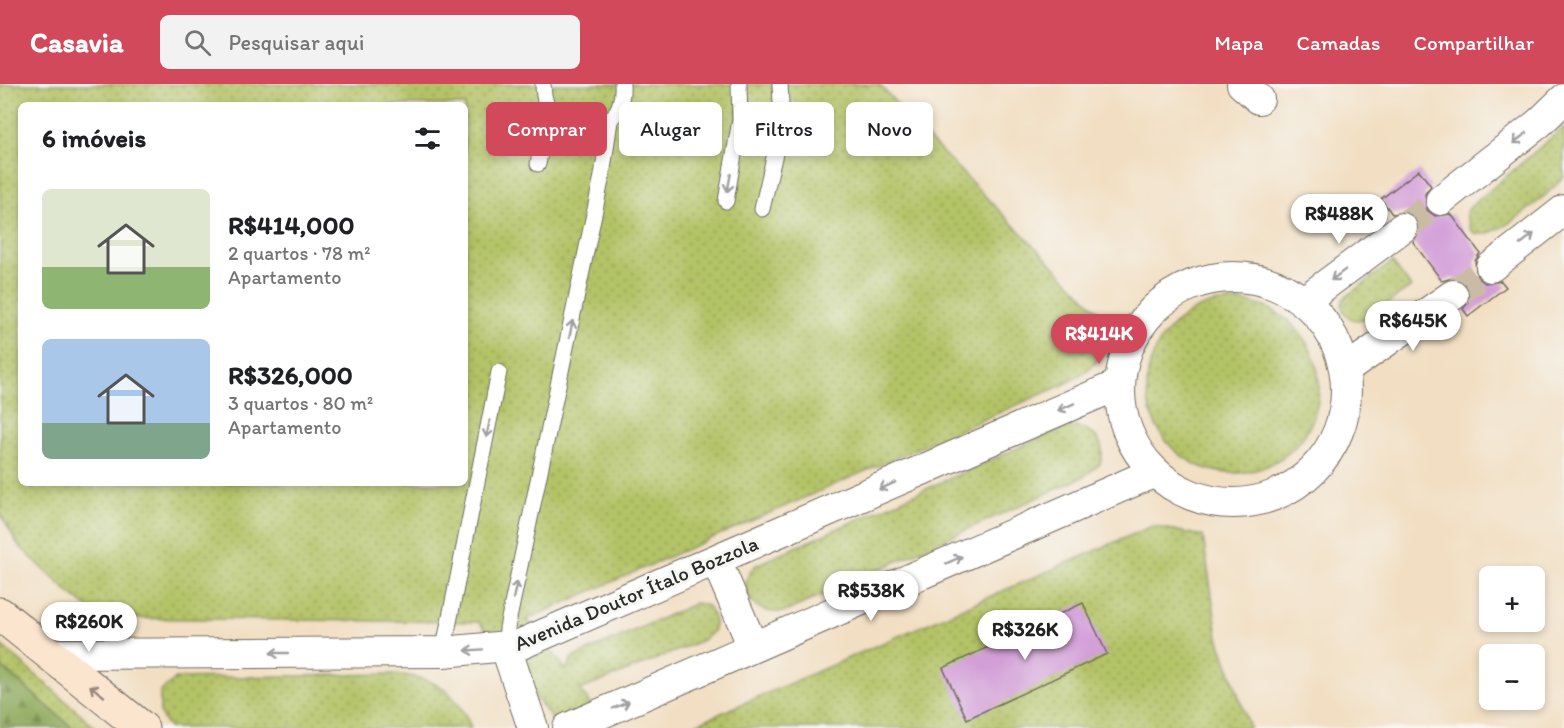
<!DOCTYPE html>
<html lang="pt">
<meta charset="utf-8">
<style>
body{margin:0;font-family:Itim,sans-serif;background:#f2f2f2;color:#202124;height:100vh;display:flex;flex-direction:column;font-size:22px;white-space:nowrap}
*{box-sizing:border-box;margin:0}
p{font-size:20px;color:#757577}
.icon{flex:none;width:33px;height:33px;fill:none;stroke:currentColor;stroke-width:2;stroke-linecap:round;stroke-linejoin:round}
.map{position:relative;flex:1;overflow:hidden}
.sheet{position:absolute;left:18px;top:18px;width:450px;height:384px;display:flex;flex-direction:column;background:#fff;border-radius:9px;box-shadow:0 3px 9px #0003}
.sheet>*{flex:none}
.guide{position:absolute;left:486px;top:18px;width:570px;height:54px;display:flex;gap:12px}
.tools{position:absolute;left:1479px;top:482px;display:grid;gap:12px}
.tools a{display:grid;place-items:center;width:66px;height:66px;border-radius:9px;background:#fff;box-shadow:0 3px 9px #0003;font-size:30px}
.price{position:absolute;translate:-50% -51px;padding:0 14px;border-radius:21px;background:#fff;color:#222;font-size:20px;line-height:39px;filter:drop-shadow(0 2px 3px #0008)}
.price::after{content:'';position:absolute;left:50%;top:36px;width:18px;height:14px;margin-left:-9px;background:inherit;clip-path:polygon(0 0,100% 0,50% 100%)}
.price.current{background:#d1495b;color:#fff}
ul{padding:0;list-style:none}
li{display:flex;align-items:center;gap:18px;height:150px;padding:0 24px}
li span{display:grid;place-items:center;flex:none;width:168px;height:120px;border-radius:9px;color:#555}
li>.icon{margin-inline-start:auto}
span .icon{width:72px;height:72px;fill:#fffc;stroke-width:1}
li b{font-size:26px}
h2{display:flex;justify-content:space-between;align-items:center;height:72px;padding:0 24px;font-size:26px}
.pill{padding:0 21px;border-radius:9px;background:#fff;box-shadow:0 3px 9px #0003;font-size:21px;line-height:54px}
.pill.current{background:#d1495b;color:#fff}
header{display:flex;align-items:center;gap:36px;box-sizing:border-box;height:84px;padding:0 30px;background:#d1495b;color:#fff}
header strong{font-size:28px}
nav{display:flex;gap:33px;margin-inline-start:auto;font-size:21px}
.search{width:420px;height:54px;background:#f2f2f2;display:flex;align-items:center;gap:15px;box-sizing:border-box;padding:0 21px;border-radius:9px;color:#757577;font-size:22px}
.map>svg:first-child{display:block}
</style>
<header>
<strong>Casavia</strong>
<div class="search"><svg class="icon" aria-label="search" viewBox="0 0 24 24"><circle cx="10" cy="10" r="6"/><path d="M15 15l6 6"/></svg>Pesquisar aqui</div>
<nav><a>Mapa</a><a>Camadas</a><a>Compartilhar</a></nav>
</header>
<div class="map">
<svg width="1564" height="644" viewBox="0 0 1564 644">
<defs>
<pattern id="grass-dots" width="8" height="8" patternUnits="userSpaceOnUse" patternTransform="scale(1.5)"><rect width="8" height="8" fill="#b3c366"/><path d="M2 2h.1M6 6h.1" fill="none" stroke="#929f54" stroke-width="1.8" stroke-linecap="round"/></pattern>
<pattern id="forest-firs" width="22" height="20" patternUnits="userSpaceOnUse" patternTransform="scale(1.5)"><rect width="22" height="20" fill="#8ea95b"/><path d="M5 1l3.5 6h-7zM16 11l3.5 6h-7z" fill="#748a4b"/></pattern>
</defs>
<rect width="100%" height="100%" fill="#f6f6f2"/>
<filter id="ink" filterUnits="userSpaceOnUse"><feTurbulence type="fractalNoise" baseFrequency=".0167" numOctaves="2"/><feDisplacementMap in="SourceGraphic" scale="12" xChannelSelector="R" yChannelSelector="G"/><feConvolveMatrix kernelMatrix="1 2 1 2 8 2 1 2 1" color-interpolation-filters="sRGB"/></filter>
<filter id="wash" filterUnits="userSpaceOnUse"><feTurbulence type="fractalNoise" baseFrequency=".008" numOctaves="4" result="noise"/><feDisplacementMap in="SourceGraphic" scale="24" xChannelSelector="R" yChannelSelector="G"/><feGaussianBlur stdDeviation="1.35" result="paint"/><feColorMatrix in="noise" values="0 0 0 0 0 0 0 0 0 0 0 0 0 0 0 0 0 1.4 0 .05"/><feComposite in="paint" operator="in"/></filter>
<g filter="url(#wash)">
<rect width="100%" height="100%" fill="#f2dfc3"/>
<!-- grass -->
<g fill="url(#grass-dots)" stroke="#6f7748" stroke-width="1.5" fill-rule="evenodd">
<path d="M0,0H879L921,47L1102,231L1111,243C1109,273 1091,285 1067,299L527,535L566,586L572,574L696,519L708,522L714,533V546L703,556L580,606L608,644H559L479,538L101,534L67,507L19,462L0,430ZM21,21H465V399H21Z"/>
<path d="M1564,43V93C1546,111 1502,153 1476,150L1470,145L1466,129L1470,123Z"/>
<path d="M1392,178L1411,203L1367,233C1353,241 1339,231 1343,215Z"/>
<circle cx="1233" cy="303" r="86"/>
<path d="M1076,343C1095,345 1107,361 1100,380L1083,393L787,527C756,535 731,505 756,481L1058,346Z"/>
<path d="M1152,442L1203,452L1218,553L1250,644H687Z"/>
<path d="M0,560L83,632L95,644H73L6,587L0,581Z"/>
<path d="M393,590C433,593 456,605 471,644H169L160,630V608L176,594Z"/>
</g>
<!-- forest -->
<path fill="url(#forest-firs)" stroke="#5c6a43" stroke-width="1.5" d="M0,581L6,587L73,644H0Z"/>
<g id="blocks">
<!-- building -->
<g fill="#d39fd8">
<path d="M1419,86L1431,102L1425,110L1427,126L1435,132L1451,130L1480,169L1475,177L1477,193L1485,199L1501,197L1506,203L1468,232L1463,225L1468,219L1470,210L1467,201L1452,194L1442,197L1413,158L1418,150L1416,134L1408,128L1392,130L1381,115Z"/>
<path d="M1083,519L1107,570L967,635L943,584Z"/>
</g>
</g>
</g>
<g filter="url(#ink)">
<use href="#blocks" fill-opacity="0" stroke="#716a60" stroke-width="1.5"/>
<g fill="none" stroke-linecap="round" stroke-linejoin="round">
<!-- street-tunnel -->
<g stroke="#cabba5" stroke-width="30" stroke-dasharray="30 15" stroke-linecap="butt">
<path d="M1402,144L1441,116"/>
<path d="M1453,211L1491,183"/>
</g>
<defs>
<g id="lane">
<path d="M543,0C543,63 626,61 622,0"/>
<path d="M538,80L548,27"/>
<path d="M726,117L740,36L739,0"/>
<path d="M762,125L782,39L780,0"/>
<path d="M506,564L507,544L602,92L610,37"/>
<path d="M443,568L499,288"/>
</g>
<g id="street">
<path d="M1242,0L1259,15"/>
<path d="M1441,116L1539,39L1564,15"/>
<path d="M1491,183L1564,126"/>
<circle cx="1233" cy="306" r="113"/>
<path d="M1304,217L1402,144"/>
<path d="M1345,286L1453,211"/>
<path d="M716,476L753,563"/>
<path d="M506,564L533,644"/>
<path d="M49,570L443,568L519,561L1120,300"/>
<path d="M568,644L1155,388"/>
</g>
<path id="secondary" d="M0,530L142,644"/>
</defs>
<!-- lane casing -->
<use href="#lane" stroke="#716a60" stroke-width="17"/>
<!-- street casing -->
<use href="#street" stroke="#716a60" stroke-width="32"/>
<!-- secondary casing -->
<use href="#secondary" stroke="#716a60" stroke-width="35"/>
<!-- lane -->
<use href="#lane" stroke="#fff" stroke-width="15"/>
<!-- street -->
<use href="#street" stroke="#fff" stroke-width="30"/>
<!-- secondary -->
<use href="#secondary" stroke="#fce5cf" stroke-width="33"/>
</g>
<!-- one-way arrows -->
<defs><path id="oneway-shaft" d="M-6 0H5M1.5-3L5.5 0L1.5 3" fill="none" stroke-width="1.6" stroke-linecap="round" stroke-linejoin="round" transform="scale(1.5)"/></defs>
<g stroke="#a0a0a0">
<use href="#oneway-shaft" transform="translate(1520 54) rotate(142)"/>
<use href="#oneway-shaft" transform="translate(729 99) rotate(101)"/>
<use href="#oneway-shaft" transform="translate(1527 155) rotate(-38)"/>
<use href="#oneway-shaft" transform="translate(1338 191) rotate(143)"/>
<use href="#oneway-shaft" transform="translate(571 245) rotate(-79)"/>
<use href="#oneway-shaft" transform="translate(1066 323) rotate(156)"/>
<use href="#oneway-shaft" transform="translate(488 345) rotate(101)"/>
<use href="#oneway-shaft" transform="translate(887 402) rotate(156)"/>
<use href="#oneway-shaft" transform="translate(954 476) rotate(-24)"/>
<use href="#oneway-shaft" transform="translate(515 506) rotate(-78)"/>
<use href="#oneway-shaft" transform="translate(474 566) rotate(176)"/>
<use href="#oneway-shaft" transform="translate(279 569) rotate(180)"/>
<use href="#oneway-shaft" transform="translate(621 621) rotate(-23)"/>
</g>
<use stroke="#94887d" href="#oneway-shaft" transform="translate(97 607) rotate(-142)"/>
</g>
<g text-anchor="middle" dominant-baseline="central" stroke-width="6" stroke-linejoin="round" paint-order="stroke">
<!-- street labels -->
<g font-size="21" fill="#2b2b2b" stroke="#f6f6f2">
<text transform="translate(636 509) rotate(-23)">Avenida Doutor Ítalo Bozzola</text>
</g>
</g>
</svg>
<div class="tools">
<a>+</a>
<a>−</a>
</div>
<b class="price" style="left:1339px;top:161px">R$488K</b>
<b class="price" style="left:1413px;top:268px">R$645K</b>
<b class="price current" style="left:1099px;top:281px">R$414K</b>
<b class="price" style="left:871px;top:538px">R$538K</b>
<b class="price" style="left:89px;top:569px">R$260K</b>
<b class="price" style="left:1025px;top:577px">R$326K</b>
<div class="guide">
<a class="pill current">Comprar</a>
<a class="pill">Alugar</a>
<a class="pill">Filtros</a>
<a class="pill">Novo</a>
</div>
<section class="sheet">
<h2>6 imóveis<svg class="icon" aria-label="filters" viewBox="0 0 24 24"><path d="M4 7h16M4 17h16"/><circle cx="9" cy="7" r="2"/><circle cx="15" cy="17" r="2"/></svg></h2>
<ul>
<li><span style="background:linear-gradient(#dfe7d0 65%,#8fb573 0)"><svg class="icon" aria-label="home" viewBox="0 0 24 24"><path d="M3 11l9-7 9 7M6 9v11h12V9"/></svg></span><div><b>R$414,000</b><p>2 quartos · 78 m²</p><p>Apartamento</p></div></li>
<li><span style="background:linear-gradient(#a9c7e8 70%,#7fa58c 0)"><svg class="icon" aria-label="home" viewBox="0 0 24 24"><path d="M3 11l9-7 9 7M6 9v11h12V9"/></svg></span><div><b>R$326,000</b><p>3 quartos · 80 m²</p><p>Apartamento</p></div></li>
</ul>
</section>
</div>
